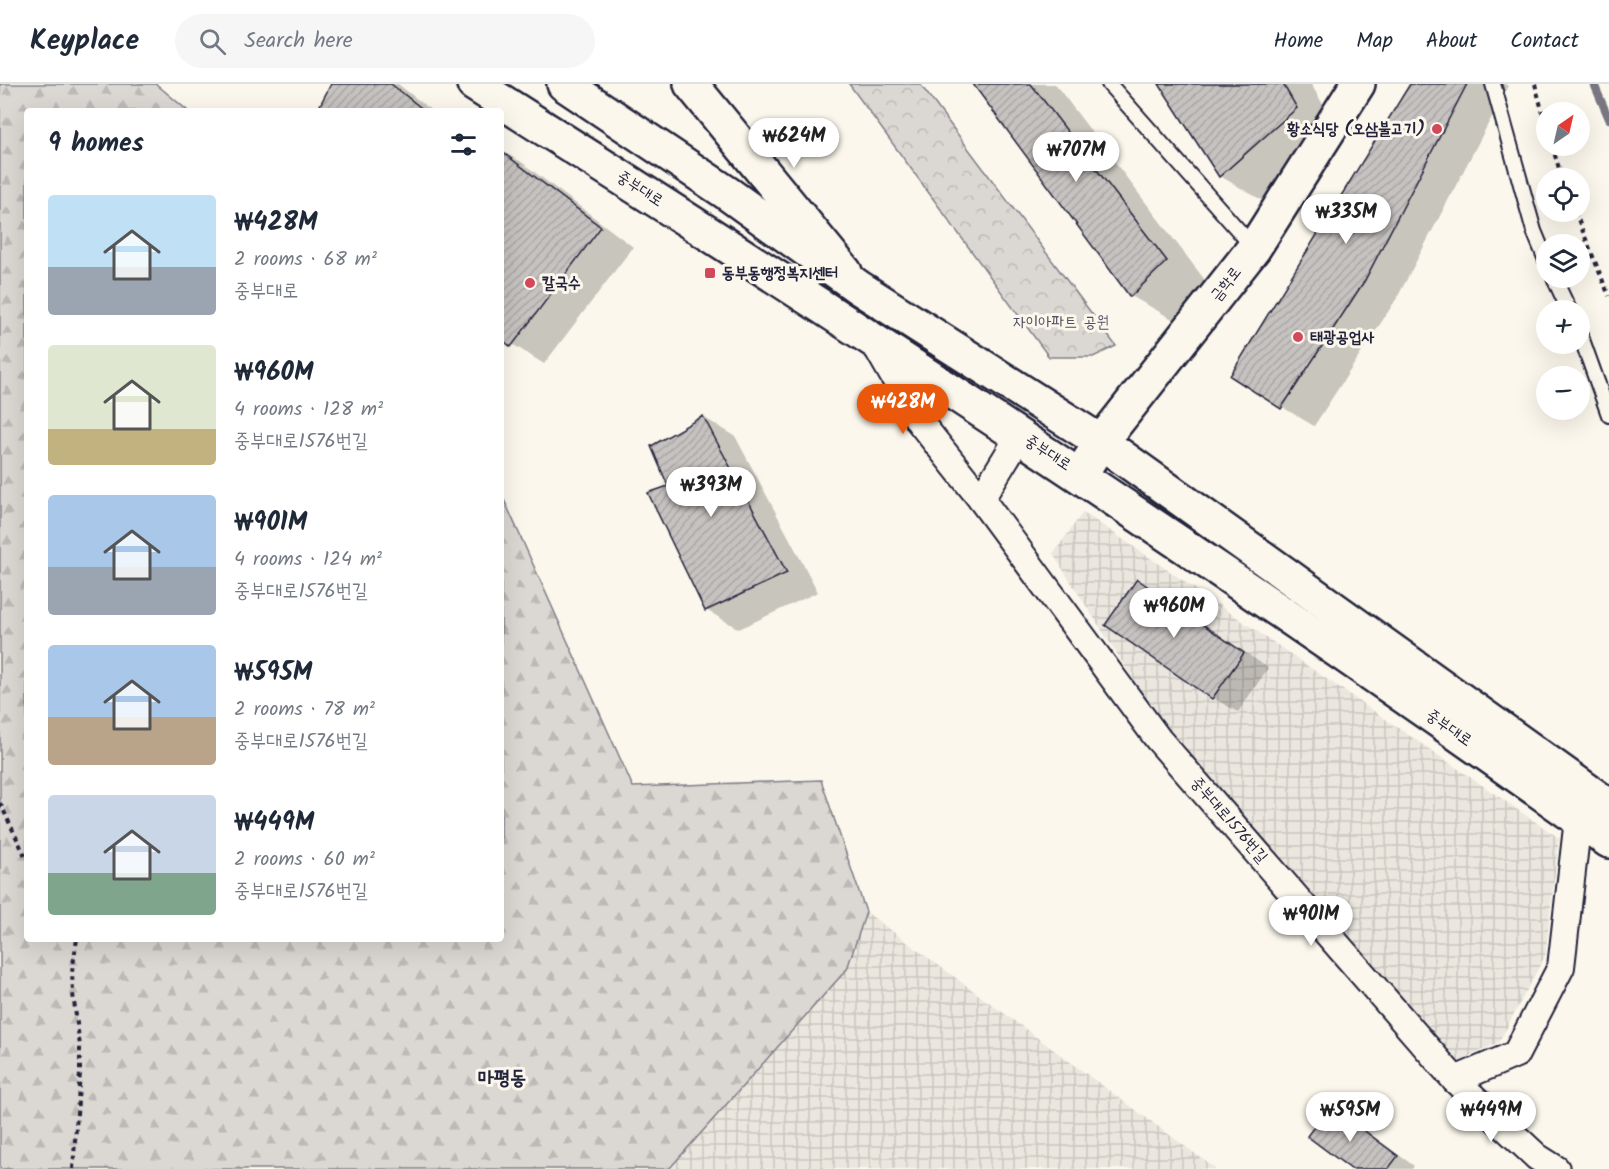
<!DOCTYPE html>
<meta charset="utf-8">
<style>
body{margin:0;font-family:Kalam,"Poor Story",sans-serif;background:#f6f6f7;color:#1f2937;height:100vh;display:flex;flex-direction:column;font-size:22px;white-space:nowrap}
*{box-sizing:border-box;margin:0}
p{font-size:20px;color:#747a83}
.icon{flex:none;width:33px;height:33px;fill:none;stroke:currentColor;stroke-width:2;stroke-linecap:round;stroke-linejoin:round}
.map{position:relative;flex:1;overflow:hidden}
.details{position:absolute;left:24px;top:24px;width:480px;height:834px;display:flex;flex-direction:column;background:#fff;border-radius:6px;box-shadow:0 6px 24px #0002}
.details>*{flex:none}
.needle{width:39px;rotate:34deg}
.controls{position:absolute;left:1536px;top:18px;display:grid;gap:12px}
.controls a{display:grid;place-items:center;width:54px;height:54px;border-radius:50%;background:#fff;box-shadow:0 6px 24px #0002;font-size:30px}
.price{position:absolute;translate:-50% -51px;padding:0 14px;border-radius:21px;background:#fff;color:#222;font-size:20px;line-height:39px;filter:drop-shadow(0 2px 3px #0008)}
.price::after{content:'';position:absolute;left:50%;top:36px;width:18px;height:14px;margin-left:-9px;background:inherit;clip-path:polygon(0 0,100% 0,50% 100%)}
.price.on{background:#ea580c;color:#fff}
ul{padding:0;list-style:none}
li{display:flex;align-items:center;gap:18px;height:150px;padding:0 24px}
li span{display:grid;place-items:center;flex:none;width:168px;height:120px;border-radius:6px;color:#555}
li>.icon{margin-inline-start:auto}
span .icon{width:72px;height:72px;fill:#fffc;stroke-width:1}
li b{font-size:26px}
h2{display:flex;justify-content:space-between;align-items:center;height:72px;padding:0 24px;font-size:26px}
header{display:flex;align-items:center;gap:36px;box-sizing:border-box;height:84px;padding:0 30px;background:#fff;border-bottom:2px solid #e0e1e3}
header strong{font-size:28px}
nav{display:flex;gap:33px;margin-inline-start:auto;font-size:21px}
.search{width:420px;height:54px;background:#f6f6f7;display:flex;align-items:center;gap:15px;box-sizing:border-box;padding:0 21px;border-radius:33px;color:#747a83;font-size:22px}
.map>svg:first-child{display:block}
</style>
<header>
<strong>Keyplace</strong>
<div class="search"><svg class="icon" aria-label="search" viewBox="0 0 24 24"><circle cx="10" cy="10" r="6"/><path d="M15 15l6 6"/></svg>Search here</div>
<nav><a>Home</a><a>Map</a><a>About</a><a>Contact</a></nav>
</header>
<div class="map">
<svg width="1609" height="1085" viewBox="0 0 1609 1085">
<defs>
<pattern id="industrial-grid" width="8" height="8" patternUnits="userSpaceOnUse" patternTransform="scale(1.5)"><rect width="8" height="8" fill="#ebe7df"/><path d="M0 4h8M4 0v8" fill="none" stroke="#c9c6c0"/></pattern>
<pattern id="forest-firs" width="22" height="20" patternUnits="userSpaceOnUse" patternTransform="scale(1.5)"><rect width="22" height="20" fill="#dbd8d3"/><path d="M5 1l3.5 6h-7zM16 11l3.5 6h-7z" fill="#bcb9b6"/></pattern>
<pattern id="park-crowns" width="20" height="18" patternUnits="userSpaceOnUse" patternTransform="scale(1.5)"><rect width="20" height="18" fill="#dbd8d3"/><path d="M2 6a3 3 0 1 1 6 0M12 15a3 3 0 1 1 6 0" fill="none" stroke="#bcb9b6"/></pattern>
<pattern id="building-hatch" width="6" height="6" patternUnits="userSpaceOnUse" patternTransform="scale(1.5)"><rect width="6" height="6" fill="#c6c2c0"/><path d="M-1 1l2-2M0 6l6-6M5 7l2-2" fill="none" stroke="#aaa6a6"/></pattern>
</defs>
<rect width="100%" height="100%" fill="#fbf7ec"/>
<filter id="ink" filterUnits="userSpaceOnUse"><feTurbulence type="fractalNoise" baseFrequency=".0167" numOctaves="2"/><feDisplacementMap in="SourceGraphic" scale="12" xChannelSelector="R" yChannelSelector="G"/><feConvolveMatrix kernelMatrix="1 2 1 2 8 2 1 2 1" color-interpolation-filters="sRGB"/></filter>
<g filter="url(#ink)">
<!-- industrial -->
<g fill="url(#industrial-grid)">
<path d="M1083,428L1559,754L1545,872L1499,958L1458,978L1167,648L1053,470Z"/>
<path d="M866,828L1216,1085H669L847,885Z"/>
</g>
<!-- forest -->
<path fill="url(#forest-firs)" stroke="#7e7d87" stroke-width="1.5" d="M0,0H156L188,27H27V855H501V409L633,703L821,696L866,828L847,885L669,1085H0Z"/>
<!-- park -->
<path fill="url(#park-crowns)" stroke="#7e7d87" stroke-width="1.5" d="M849,0H920L1116,262L1093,273H1049Z"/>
<!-- shadow -->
<g fill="#0003">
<path d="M333,0H398L432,27H318Z"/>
<path d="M975,0H1055L1211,204L1176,237L1131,212Z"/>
<path d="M1161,0H1311L1341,51L1265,118L1220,92Z"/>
<path d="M1412,0H1505L1508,2L1397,214L1314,342L1282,323Z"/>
<path d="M501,67L520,77L633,163L544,280L501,253Z"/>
<path d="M703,333L735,352L818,508L739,545L706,526L670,403Z"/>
<path d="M1138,497L1162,511L1268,584L1238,628L1213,614L1107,541Z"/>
<path d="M1330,1023L1347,1033L1414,1082L1412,1085H1354Z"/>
</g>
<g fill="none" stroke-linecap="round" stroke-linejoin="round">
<!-- stream -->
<path stroke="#787681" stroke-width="8" d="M1594,0L1609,35"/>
</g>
<!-- building -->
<g fill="url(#building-hatch)" stroke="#22223b" stroke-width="1.5">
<path d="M331,0H391L425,27H317Z"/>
<path d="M973,0H1031L1167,177L1130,213Z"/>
<path d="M1159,0H1283L1297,24L1219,93Z"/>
<path d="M1410,0H1467L1365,196L1281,325L1230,292Z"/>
<path d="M501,67L601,143L511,263L501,255Z"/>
<path d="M703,332L787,489L705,527L648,409L668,402L651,362Z"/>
<path d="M1137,495L1244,569L1212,615L1105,541Z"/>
<path d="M1330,1021L1398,1072L1388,1085H1351L1307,1052Z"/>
</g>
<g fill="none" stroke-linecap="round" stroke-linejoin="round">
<defs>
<g id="service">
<path d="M1109,0L1254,164"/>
<path d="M1493,0L1534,147L1546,176"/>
<path d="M1554,194L1569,226"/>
<path d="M1580,250L1609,331"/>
</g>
<g id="minor">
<path d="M874,258L919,337L981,415L1158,655L1455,996L1516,970L1561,883L1578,735"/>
<path d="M981,415L1020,351"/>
<path d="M1455,996L1537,1073L1556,1085"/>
</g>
<path id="tertiary" d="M1080,391L1101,358L1254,164L1358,0"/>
<path id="secondary" d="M691,0L845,188"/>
<g id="primary">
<path d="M474,0C858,243 1239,492 1609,757"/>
<path d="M564,0L727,109L858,203L1101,358L1609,722"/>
</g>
</defs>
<!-- service casing -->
<use href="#service" stroke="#22223b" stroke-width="18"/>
<!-- minor casing -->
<use href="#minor" stroke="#22223b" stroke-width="30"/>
<!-- tertiary casing -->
<use href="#tertiary" stroke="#22223b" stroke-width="38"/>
<!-- secondary casing -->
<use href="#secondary" stroke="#22223b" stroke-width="38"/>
<!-- primary casing -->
<use href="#primary" stroke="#22223b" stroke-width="38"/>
<!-- path -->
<g stroke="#22223b" stroke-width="4" stroke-dasharray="4.5 4.5" stroke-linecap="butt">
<path d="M1535,0L1546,41"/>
<path d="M1552,62L1562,94"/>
<path d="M1575,128L1609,212"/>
<path d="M0,719L27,776"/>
<path d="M73,1085L80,989V962L73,910L72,888L77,855"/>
</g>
<!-- service -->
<use href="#service" stroke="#fbf7ec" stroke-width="14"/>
<!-- minor -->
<use href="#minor" stroke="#fbf7ec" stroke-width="26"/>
<!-- tertiary -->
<use href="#tertiary" stroke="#fbf7ec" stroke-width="33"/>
<!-- secondary -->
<use href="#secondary" stroke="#fbf7ec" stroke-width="33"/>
<!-- primary -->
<use href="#primary" stroke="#fbf7ec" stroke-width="33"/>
</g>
</g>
<!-- markers -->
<g fill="#d1495b" stroke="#fbf7ec" stroke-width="2">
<circle cx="1437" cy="45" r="6"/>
<rect x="704" y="183" width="12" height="12" rx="3"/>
<circle cx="530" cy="199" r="6"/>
<circle cx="1298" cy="253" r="6"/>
</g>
<g text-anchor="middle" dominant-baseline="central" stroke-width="6" stroke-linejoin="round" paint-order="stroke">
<!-- poi labels -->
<g font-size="16" font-weight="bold" fill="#22223b" stroke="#fbf7ec" text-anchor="start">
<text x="1425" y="45" text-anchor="end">황소식당 (오삼불고기)</text>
<text x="722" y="189">동부동행정복지센터</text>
<text x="542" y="199">칼국수</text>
<text x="1310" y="253">태광공업사</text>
</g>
<!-- street labels -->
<g font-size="16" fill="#22223b" stroke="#fbf7ec">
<text transform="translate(640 105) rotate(33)">중부대로</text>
<text transform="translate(1226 200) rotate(-52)">금학로</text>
<text transform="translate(1048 369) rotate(33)">중부대로</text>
<text transform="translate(1449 644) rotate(35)">중부대로</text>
<text transform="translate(1229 736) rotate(49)">중부대로1576번길</text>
</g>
<!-- park labels -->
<g font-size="16" fill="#505061" stroke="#fbf7ec">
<text x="1061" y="238">자이아파트 공원</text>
</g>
<!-- quarter labels -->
<g font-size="20" font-weight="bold" fill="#22223b" stroke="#fbf7ec">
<text x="502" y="995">마평동</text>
</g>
</g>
</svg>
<div class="controls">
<a><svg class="needle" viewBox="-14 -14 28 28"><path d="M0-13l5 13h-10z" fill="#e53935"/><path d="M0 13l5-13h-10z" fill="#747a83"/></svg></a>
<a><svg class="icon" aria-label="locate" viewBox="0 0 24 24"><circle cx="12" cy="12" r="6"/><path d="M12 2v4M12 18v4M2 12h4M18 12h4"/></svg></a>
<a><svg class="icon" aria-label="layers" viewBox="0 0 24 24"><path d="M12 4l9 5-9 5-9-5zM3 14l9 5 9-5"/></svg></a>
<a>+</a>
<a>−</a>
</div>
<b class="price" style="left:794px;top:85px">₩624M</b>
<b class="price" style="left:1076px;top:99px">₩707M</b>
<b class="price" style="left:1346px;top:161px">₩335M</b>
<b class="price on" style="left:903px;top:351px">₩428M</b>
<b class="price" style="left:711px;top:434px">₩393M</b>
<b class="price" style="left:1174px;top:555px">₩960M</b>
<b class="price" style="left:1311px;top:863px">₩901M</b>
<b class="price" style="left:1350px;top:1059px">₩595M</b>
<b class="price" style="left:1491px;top:1059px">₩449M</b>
<section class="details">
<h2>9 homes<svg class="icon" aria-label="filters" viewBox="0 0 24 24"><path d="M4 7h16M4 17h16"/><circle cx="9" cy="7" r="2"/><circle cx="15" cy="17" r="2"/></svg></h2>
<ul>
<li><span style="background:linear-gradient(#bfe0f5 60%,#9aa5b1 0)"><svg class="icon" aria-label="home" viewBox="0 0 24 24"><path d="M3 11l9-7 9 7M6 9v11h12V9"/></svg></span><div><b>₩428M</b><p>2 rooms · 68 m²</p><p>중부대로</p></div></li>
<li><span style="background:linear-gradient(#dfe7d0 70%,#c2b280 0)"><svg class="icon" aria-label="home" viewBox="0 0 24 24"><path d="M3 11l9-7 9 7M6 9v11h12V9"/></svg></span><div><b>₩960M</b><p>4 rooms · 128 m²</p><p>중부대로1576번길</p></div></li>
<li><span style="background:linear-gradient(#a9c7e8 60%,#9aa5b1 0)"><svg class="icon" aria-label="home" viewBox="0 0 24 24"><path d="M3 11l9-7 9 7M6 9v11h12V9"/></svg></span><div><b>₩901M</b><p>4 rooms · 124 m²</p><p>중부대로1576번길</p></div></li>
<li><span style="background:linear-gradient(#a9c7e8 60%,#b9a48a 0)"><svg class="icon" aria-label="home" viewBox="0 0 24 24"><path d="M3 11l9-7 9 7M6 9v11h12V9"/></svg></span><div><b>₩595M</b><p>2 rooms · 78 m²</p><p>중부대로1576번길</p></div></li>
<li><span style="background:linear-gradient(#c9d6e8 65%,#7fa58c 0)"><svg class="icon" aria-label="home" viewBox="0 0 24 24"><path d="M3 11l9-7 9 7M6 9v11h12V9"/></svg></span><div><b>₩449M</b><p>2 rooms · 60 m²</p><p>중부대로1576번길</p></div></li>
</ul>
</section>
</div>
